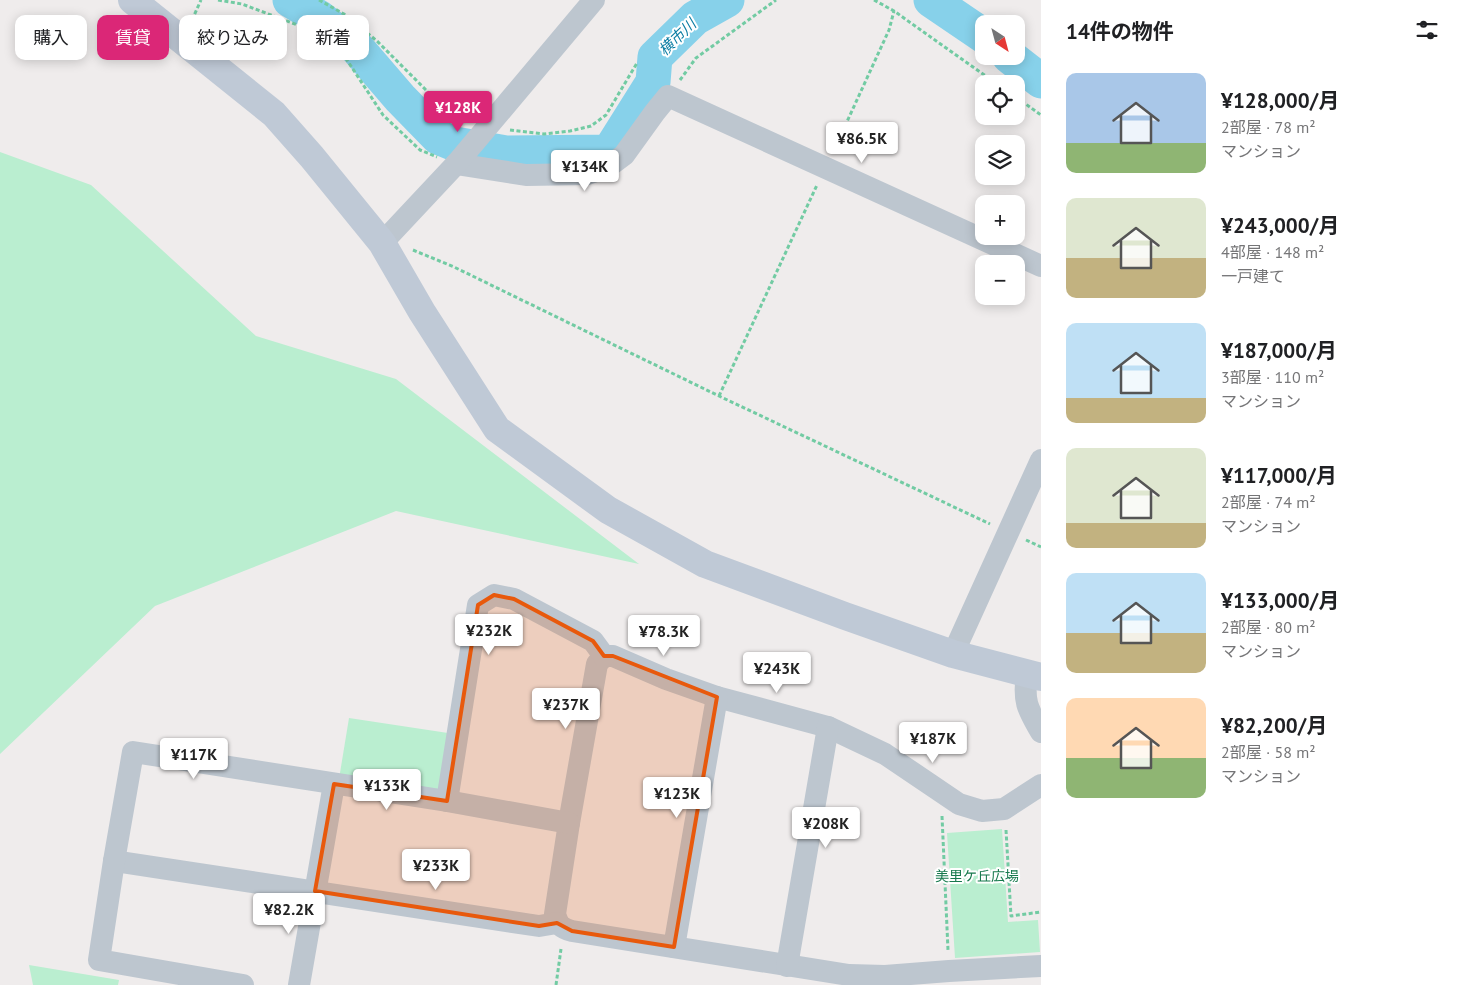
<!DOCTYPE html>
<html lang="ja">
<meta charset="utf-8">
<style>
body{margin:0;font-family:"PT Sans","Noto Sans JP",sans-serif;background:#f6f6f6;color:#202124;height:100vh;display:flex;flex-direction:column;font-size:19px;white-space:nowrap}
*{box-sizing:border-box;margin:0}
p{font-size:16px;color:#757577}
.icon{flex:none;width:28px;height:28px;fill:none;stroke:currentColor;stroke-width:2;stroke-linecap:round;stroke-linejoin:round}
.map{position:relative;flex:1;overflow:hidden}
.panel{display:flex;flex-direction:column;background:#fff;width:425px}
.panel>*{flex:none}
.top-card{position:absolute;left:15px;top:15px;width:475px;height:45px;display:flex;gap:10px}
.needle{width:32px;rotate:144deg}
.tools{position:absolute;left:975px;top:15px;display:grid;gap:10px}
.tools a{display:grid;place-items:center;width:50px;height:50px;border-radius:10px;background:#fff;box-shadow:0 2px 12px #0003;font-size:25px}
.price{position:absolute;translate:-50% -42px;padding:0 11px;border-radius:5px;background:#fff;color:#222;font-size:16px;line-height:32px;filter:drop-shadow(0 1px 2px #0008)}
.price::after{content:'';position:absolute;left:50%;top:30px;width:15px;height:11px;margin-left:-8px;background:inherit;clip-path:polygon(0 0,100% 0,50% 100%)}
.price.current{background:#db2777;color:#fff}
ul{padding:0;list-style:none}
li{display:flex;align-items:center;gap:15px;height:125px;padding:0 25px}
li span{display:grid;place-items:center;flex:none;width:140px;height:100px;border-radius:10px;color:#555}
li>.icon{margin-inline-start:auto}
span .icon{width:60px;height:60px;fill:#fffc;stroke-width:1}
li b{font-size:21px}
h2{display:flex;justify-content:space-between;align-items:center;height:60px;padding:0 25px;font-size:21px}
.pill{padding:0 18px;border-radius:10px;background:#fff;box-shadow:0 2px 12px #0003;font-size:18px;line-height:45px}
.pill.current{background:#db2777;color:#fff}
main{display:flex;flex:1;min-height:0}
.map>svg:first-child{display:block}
</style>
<main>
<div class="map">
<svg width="1041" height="985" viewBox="0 0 1041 985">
<rect width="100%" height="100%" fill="#efecec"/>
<!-- green -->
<g fill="#baeed0">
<path d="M0,152L91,185L256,336L396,379L639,564L396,511L155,606L0,754Z"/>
<path d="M349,718L448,733L438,794L339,779Z"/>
<path d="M1002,829L1008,922L1038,920L1040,952L955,958L947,833Z"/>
<path d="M29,965L119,980L118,985H33Z"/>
</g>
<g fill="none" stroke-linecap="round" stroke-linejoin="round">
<!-- river -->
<g stroke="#87d1ea" stroke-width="35">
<path d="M290,0L320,18L357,48L400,98L438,137L455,144L506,153L609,152L653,82L655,57L695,18L727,0"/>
<path d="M931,0L984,36"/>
<path d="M1009,56L1041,81"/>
</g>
<!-- path -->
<g stroke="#72cba3" stroke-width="3" stroke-dasharray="4 2.5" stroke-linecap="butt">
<path d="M218,0L242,4L308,29L325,38L345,57L383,115L420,150L437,157"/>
<path d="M319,0L344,14L377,41L438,102L451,111L468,118"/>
<path d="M874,0L894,11L997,84"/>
<path d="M192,20L201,0"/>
<path d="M680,80L696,58L776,0"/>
<path d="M1016,97L1041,115"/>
<path d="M510,130L544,134L570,131L591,126L606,115L637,63"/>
<path d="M834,150L889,30L894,11"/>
<path d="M413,250L454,267L719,396L990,524"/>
<path d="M719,396L817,185"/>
<path d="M1026,540L1041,547"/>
<path d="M942,816L948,950"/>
<path d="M1006,830L1011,916L1041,912"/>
<path d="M556,985L561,949"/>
</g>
<!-- street -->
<g stroke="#bdc6cf" stroke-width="22">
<path d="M456,164L526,175L587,174L608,167L624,155L655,112L668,96L1041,266"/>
<path d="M382,243L457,163L594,0"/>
<path d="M953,654L1041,460"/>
<path d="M1027,673C1023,701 1027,708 1041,732"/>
<path d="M1041,785L1004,809L982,811L959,804L885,754L828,727L717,697L666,679L613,656H604L597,664L569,823L555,914C558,925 561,928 572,931L849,975L885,976L949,971L1041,966"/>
<path d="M447,801L478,605L494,595L514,599L593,641L604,656"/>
<path d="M114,861L539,926L557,923"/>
<path d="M674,947L717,697"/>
<path d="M787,966L828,727"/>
<path d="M243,985L99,960L114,861L133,752L447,801L569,823"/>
<path d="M299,985L334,784"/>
</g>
<!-- secondary -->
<path stroke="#bfc9d6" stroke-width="28" d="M132,0L274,114L312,157L382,243L422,312L497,429L608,510L705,564L845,616L953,654L1041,677"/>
</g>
<!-- marked area -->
<path fill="#e8590c" fill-opacity="0.2" stroke="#e8590c" stroke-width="4" stroke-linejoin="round" d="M494,595L514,599L593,641L604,656H613L717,697L674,947L572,931L557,923L539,926L315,891L334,784L447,801L478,605Z"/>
<g text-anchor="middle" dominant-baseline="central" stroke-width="4" stroke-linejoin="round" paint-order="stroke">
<!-- park labels -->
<g font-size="14" fill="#17794d" stroke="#fff">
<text x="977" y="876">美里ケ丘広場</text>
</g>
<!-- water labels -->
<g font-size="15" font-style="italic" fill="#0d7ea4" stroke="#fff">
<text transform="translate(677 37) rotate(-44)">横市川</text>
</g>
</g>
</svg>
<div class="tools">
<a><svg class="needle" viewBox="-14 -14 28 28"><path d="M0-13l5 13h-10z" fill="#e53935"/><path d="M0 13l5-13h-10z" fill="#757577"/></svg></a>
<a><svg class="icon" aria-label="locate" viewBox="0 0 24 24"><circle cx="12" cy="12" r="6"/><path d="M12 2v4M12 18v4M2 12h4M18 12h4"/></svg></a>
<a><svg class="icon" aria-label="layers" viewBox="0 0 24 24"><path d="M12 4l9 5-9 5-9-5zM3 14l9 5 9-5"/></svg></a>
<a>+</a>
<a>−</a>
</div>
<b class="price current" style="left:458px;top:133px">¥128K</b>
<b class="price" style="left:862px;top:164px">¥86.5K</b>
<b class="price" style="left:585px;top:192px">¥134K</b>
<b class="price" style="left:489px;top:656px">¥232K</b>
<b class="price" style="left:664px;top:657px">¥78.3K</b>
<b class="price" style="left:777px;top:694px">¥243K</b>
<b class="price" style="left:566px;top:730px">¥237K</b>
<b class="price" style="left:933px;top:764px">¥187K</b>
<b class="price" style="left:194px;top:780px">¥117K</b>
<b class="price" style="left:387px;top:811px">¥133K</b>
<b class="price" style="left:677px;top:819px">¥123K</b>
<b class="price" style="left:826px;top:849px">¥208K</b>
<b class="price" style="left:436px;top:891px">¥233K</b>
<b class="price" style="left:289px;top:935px">¥82.2K</b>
<div class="top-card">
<a class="pill">購入</a>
<a class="pill current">賃貸</a>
<a class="pill">絞り込み</a>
<a class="pill">新着</a>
</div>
</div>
<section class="panel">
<h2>14件の物件<svg class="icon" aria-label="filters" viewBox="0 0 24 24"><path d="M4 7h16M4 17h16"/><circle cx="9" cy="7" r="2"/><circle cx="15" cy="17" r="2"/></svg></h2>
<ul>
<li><span style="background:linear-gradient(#a9c7e8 70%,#8fb573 0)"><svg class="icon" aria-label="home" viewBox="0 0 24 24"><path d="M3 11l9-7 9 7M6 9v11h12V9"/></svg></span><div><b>¥128,000/月</b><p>2部屋 · 78 m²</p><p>マンション</p></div></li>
<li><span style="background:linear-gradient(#dfe7d0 60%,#c2b280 0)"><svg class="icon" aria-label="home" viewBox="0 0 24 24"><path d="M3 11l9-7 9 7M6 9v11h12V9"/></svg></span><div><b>¥243,000/月</b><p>4部屋 · 148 m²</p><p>一戸建て</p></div></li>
<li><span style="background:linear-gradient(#bfe0f5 75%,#c2b280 0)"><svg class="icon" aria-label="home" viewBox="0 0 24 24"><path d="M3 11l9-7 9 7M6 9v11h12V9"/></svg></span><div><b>¥187,000/月</b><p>3部屋 · 110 m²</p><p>マンション</p></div></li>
<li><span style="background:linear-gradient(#dfe7d0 75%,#c2b280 0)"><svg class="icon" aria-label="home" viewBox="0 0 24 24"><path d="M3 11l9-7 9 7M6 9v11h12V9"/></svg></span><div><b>¥117,000/月</b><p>2部屋 · 74 m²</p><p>マンション</p></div></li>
<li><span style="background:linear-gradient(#bfe0f5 60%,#c2b280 0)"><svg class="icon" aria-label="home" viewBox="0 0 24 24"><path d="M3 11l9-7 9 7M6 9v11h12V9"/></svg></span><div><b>¥133,000/月</b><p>2部屋 · 80 m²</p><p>マンション</p></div></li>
<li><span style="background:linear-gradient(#ffd9b3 60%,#8fb573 0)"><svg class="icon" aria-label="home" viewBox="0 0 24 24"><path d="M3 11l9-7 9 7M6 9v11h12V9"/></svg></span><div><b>¥82,200/月</b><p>2部屋 · 58 m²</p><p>マンション</p></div></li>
</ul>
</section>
</main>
